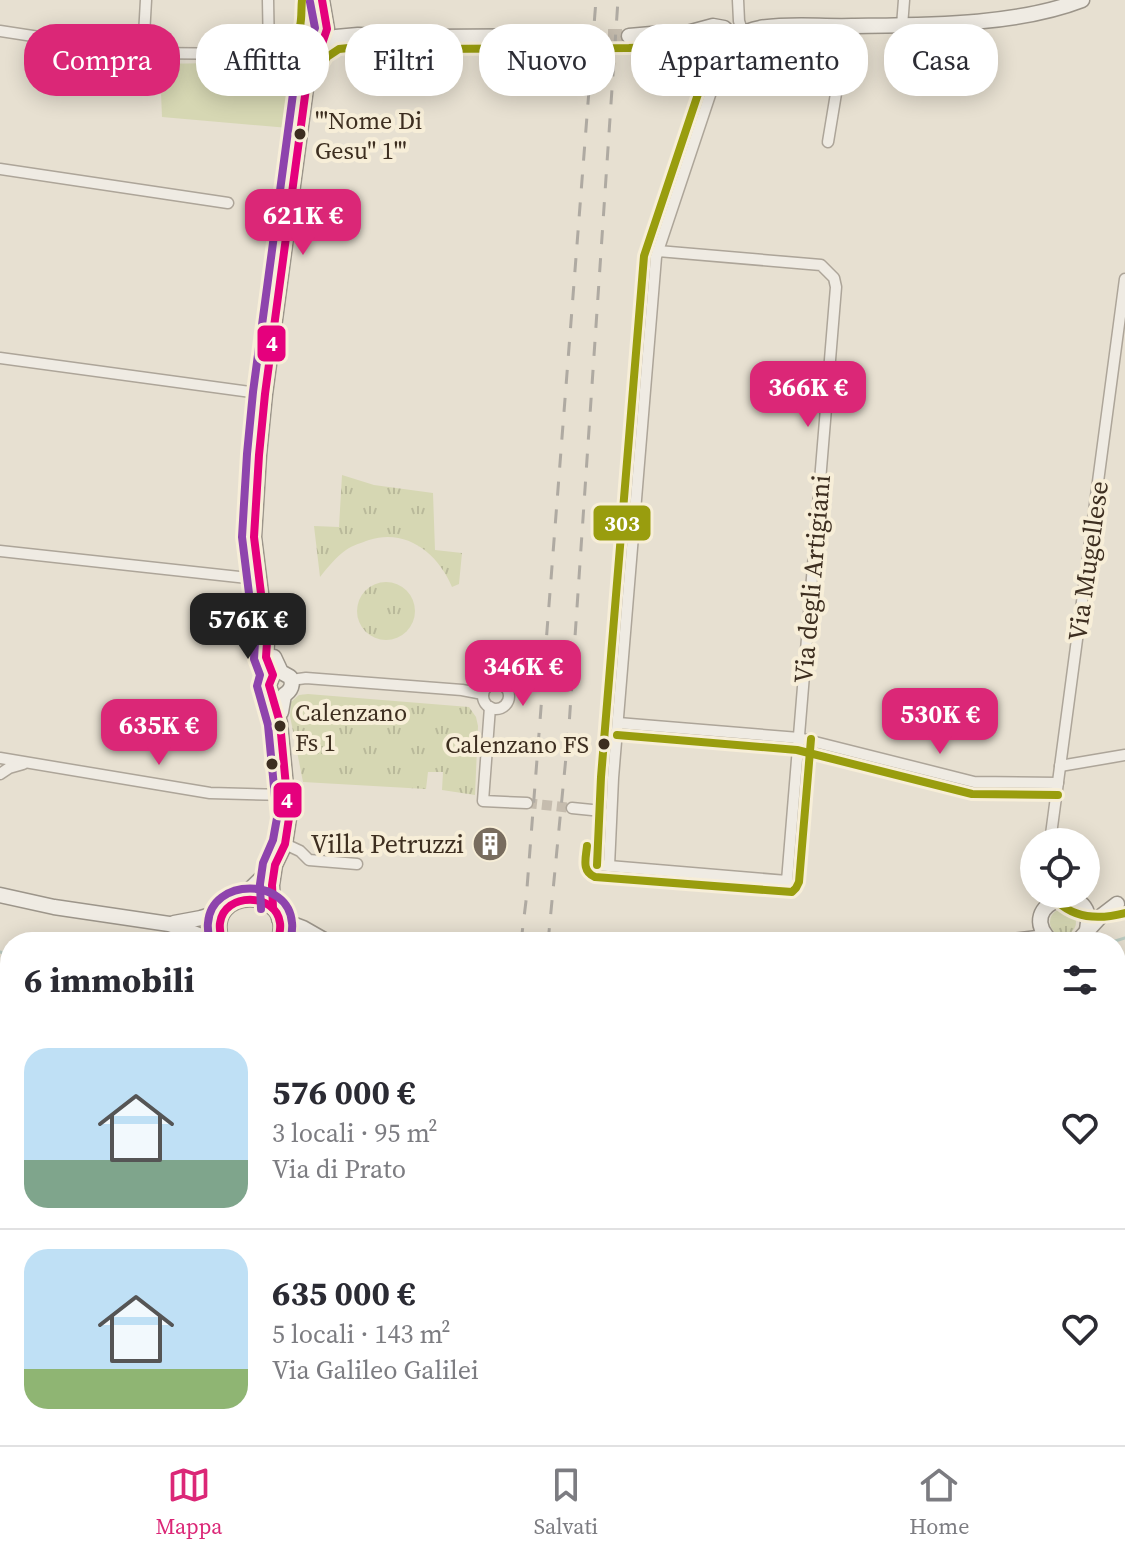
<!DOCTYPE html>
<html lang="it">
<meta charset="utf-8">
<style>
body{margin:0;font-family:"Source Serif 4",serif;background:#f7f7f7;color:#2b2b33;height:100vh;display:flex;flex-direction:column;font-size:30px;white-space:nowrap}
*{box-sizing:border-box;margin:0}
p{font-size:26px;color:#7c7c81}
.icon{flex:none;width:44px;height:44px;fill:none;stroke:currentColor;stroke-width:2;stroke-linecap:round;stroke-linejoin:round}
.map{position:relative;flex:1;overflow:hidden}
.details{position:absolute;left:0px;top:932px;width:1126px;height:514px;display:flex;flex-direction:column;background:#fff;border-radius:32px 32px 0 0;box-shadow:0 4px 20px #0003}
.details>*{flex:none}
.banner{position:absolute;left:24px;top:24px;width:1078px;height:72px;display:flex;gap:16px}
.buttons{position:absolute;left:1020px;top:828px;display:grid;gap:16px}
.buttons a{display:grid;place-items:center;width:80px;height:80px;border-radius:50%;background:#fff;box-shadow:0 4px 20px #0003;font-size:40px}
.price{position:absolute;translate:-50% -68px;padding:0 18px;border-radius:16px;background:#db2777;color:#fff;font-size:26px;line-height:52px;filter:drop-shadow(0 2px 4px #0008)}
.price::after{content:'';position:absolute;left:50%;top:48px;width:24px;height:18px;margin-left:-12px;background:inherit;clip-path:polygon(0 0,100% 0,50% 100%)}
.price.current{background:#222;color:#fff}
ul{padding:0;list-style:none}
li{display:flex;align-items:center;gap:24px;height:200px;padding:0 24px}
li+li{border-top:2px solid #e1e1e2}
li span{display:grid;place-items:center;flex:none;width:224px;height:160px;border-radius:24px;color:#555}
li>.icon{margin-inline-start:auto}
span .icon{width:96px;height:96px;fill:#fffc;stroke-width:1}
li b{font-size:34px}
h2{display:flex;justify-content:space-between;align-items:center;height:96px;padding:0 24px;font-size:34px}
.chip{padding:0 28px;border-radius:32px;background:#fff;box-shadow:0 4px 20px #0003;font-size:28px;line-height:72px}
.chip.current{background:#db2777;color:#fff}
.tabs{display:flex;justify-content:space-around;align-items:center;height:112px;border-top:2px solid #e1e1e2;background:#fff;font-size:22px;color:#7c7c81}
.tabs a{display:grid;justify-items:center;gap:4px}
.tabs .current{color:#db2777}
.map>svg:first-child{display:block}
</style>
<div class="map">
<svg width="1125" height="1445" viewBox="0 0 1125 1445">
<defs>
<pattern id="farmland-furrows" width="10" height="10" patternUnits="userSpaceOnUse" patternTransform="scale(2)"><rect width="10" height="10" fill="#e6dfc2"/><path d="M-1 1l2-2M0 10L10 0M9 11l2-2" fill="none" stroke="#c6c0a6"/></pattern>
<pattern id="grass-tufts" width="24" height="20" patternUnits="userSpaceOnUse" patternTransform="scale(2)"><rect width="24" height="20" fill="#d6d7b3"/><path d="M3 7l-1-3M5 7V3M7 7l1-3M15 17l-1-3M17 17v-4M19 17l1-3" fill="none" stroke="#b9b99a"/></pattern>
</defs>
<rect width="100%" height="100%" fill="#e7e0d1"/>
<!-- farmland -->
<g fill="url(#farmland-furrows)">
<path d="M0,979L10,981V1325L0,1324Z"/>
<path d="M1116,1298H1125V1445H1066L1067,1436H1116Z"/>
</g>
<!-- grass -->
<g fill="url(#grass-tufts)">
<path d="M342,475L374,485L433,493L435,550L462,553L459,584L452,587C438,553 406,528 369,540C361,543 353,545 346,550C336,557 328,567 320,577L314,526L339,527Z"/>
<circle cx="386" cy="611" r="29"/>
<path d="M308,694L469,707L476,717L478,726L475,795L442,790L443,772H428L426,789L303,782L290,716L291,702L299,695Z"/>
<circle cx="1063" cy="922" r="13"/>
</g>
<!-- garden -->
<path fill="#d6d7b3" d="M266,62C297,76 293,99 289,128L162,117L161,93C171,82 171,73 159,64Z"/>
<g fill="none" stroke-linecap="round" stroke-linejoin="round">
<!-- stream -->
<g stroke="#bcccc2" stroke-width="3">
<path d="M1112,942L1125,938"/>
<path d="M0,952L10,955"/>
<path d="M1116,1098H1125"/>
</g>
<!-- street-tunnel -->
<path stroke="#c5bcae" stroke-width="10" stroke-dasharray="10 5" stroke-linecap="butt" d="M527,803L572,808"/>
<!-- secondary-tunnel -->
<path stroke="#c5bcae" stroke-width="14" stroke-dasharray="14 7" stroke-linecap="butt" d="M587,36H629"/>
<defs>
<g id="street">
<path d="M268,0L269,54"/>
<path d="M738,0L739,21L743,33"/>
<path d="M902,26L904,0"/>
<path d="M0,31L143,53L269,54L298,49"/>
<path d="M143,53L146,0"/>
<path d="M707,56L710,89"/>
<path d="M828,142L847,27"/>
<path d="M0,169L228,203"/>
<path d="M0,358L265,394"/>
<path d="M0,551L257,579"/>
<path d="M291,680L306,678L462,690L483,694"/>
<circle cx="496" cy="696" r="13"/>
<path d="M490,707L483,801L527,803"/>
<path d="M618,723L799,738L974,782L1058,783"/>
<path d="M0,758L210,793L288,795"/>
<path d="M1060,766L1125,755"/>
<path d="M0,774L9,768L23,764"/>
<path d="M572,808L602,811L597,865L787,881L836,287L834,278L821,265L658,251"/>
<path d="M1050,842L1125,279"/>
<path d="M285,844L300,851L309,860L357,864"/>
<path d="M609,866L613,778L656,257L723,56"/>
<path d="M0,1382L10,1383"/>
<path d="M880,1436L935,1445"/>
<path d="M114,1445L115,1436"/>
<path d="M392,1445L393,1436"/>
<path d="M668,1445V1436"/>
<path d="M995,1445V1436"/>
</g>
<g id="secondary">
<path d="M629,36L663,33H687L713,26L724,28L728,32L731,43L728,52L723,56L712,58L707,56L686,40L663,33"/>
<path d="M731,38C740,34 750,30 760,28C790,23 821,27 852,26C924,25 1015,26 1082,0"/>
<path d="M322,44L336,37L358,35L426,37L587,36"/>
<path d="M299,94L297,69L292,65C290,50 305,47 310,33C314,23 313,11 314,0"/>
<path d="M274,657L281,672L290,677C294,684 291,691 284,695L281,712"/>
<path d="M0,895L54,907L169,924L218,942"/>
<path d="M239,900L275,865"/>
<path d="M273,908L272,885L275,865L285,844L289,818L280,723L269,685L273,675L266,657L267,642L254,537L259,455L265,394L309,66L322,44L327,29L322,0"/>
<path d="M279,919L303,928L324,940"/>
<path d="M174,923L201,918L224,911"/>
<path d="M222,942C202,885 298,885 278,942"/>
<path d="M298,942L324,940L334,942"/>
<path d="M1003,942L1046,937"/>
<path d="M1052,942C1009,903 1098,874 1087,930"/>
<path d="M1077,942L1100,917L1117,904"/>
<path d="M372,1445L373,1436"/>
</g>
</defs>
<!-- street casing -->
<use href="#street" stroke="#ada599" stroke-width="13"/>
<!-- secondary casing -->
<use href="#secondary" stroke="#9c958a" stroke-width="17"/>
<!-- street -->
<use href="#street" stroke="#efebe3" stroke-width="10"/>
<!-- secondary -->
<use href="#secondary" stroke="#efebe3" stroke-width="14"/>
<!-- rail -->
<g stroke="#afaaa2" stroke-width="3" stroke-dasharray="14 14" stroke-linecap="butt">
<path d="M521,942L526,901L596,0"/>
<path d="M548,942L569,726L618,0"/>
<path d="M457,1445L459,1436"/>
<path d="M474,1445L475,1436"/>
</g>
<defs>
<g id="bus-1">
<path d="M273,908L272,885L275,865L285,844L289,818L280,723L269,685L273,675L266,657L267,642L254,537L259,455L265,394L309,66L322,44L327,29L322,0"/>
<path d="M222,942C221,936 219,928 220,923C224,892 276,892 280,923C281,928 279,936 278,942"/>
</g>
<g id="bus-2">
<path d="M302,0C301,8 302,18 300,26C294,45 273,48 283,72C294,82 302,83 316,76L327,57L339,49L358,47L426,49L629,48L688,45L714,38L719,41L712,52L644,256L601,777L597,865"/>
<path d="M617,735L797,750L972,794L1058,795"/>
<path d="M587,846C586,858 581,871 595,877L792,892L796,888L799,882L811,739"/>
<path d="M1059,903C1078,920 1102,919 1125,913"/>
</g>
<g id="bus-3">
<path d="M261,909L260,884L263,863L273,840L277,818L268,725L257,686L260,675L254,659L255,642L242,537L247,454L253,392L297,64L311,39L315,28L310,2"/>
<path d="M210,942C209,936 207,929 208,923C211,877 289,877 292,923C293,929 291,936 290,942"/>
</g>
</defs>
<!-- bus-1 casing -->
<use href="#bus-1" stroke="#f7eed8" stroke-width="14"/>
<!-- bus-2 casing -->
<use href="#bus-2" stroke="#f7eed8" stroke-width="14"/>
<!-- bus-3 casing -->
<use href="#bus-3" stroke="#f7eed8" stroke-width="14"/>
<!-- bus-1 -->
<use href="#bus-1" stroke="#e5007d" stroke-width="8"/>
<!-- bus-2 -->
<use href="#bus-2" stroke="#999d0e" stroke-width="8"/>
<!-- bus-3 -->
<use href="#bus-3" stroke="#8e44ad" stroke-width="8"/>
</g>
<!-- icons -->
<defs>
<symbol id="building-disc" viewBox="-11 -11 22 22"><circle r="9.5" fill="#786c5e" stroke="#f7eed8"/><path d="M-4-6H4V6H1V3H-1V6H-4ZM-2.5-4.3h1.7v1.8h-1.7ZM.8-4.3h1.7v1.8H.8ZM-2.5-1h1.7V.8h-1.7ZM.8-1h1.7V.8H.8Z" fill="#fff"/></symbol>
</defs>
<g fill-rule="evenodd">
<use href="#building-disc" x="470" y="824" width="40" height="40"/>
</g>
<!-- markers -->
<g fill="#3d2e20" stroke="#f7eed8" stroke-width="3">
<circle cx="300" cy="134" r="7"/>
<circle cx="280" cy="726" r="7"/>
<circle cx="604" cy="744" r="7"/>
<circle cx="272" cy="764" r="7"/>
</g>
<g text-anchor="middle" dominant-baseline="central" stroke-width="8" stroke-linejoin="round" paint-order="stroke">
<!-- bus labels -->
<g font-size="24" fill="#3d2e20" stroke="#f7eed8" text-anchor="start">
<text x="315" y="120">'"Nome Di<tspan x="315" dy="30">Gesu'' 1"'</tspan></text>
<text x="295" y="712">Calenzano<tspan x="295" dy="30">Fs 1</tspan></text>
<text x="589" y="744" text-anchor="end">Calenzano FS</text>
</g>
<!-- street labels -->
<g font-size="26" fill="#3d2e20" stroke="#f7eed8">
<text transform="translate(1088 561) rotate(-82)">Via Mugellese</text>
<text transform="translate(812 579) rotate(-85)">Via degli Artigiani</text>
</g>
<!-- poi labels -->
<g font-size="26" fill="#3d2e20" stroke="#f7eed8" text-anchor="end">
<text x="464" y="844">Villa Petruzzi</text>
</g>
</g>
<g stroke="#f7eed8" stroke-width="3">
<rect x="256" y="324" width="31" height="39" rx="8" fill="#e5007d"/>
<rect x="592" y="504" width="60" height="38" rx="8" fill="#999d0e"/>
<rect x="272" y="781" width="31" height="38" rx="8" fill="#e5007d"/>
</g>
<g font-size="22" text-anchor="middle" font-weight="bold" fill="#fff">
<text x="272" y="351">4</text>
<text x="622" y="531">303</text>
<text x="287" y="808">4</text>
</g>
</svg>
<div class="buttons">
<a><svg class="icon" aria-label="locate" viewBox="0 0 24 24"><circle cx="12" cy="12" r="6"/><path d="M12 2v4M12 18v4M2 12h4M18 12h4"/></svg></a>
</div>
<b class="price" style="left:303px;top:257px">621K €</b>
<b class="price" style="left:808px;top:429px">366K €</b>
<b class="price current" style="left:248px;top:661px">576K €</b>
<b class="price" style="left:523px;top:708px">346K €</b>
<b class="price" style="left:940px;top:756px">530K €</b>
<b class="price" style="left:159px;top:767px">635K €</b>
<div class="banner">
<a class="chip current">Compra</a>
<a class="chip">Affitta</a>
<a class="chip">Filtri</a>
<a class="chip">Nuovo</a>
<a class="chip">Appartamento</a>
<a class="chip">Casa</a>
</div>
<section class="details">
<h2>6 immobili<svg class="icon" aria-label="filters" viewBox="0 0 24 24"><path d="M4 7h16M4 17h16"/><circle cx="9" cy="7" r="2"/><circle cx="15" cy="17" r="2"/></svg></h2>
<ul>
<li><span style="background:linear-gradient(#bfe0f5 70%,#7fa58c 0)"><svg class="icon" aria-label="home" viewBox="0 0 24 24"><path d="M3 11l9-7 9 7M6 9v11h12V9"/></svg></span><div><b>576 000 €</b><p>3 locali · 95 m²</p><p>Via di Prato</p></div><svg class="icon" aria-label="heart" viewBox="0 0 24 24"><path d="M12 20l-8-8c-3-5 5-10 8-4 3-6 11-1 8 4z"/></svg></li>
<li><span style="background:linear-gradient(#bfe0f5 75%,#8fb573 0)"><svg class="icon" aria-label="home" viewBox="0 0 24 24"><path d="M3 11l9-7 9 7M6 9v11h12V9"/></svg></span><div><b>635 000 €</b><p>5 locali · 143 m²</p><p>Via Galileo Galilei</p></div><svg class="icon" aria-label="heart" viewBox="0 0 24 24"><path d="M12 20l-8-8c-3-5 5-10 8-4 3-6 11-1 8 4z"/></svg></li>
</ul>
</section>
</div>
<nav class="tabs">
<a class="current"><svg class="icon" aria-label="map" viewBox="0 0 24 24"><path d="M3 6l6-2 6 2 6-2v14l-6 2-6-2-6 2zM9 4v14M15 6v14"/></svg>Mappa</a>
<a><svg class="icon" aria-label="saved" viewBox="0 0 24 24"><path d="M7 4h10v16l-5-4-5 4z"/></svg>Salvati</a>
<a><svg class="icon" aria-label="home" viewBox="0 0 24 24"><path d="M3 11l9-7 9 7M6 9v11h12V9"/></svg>Home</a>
</nav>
